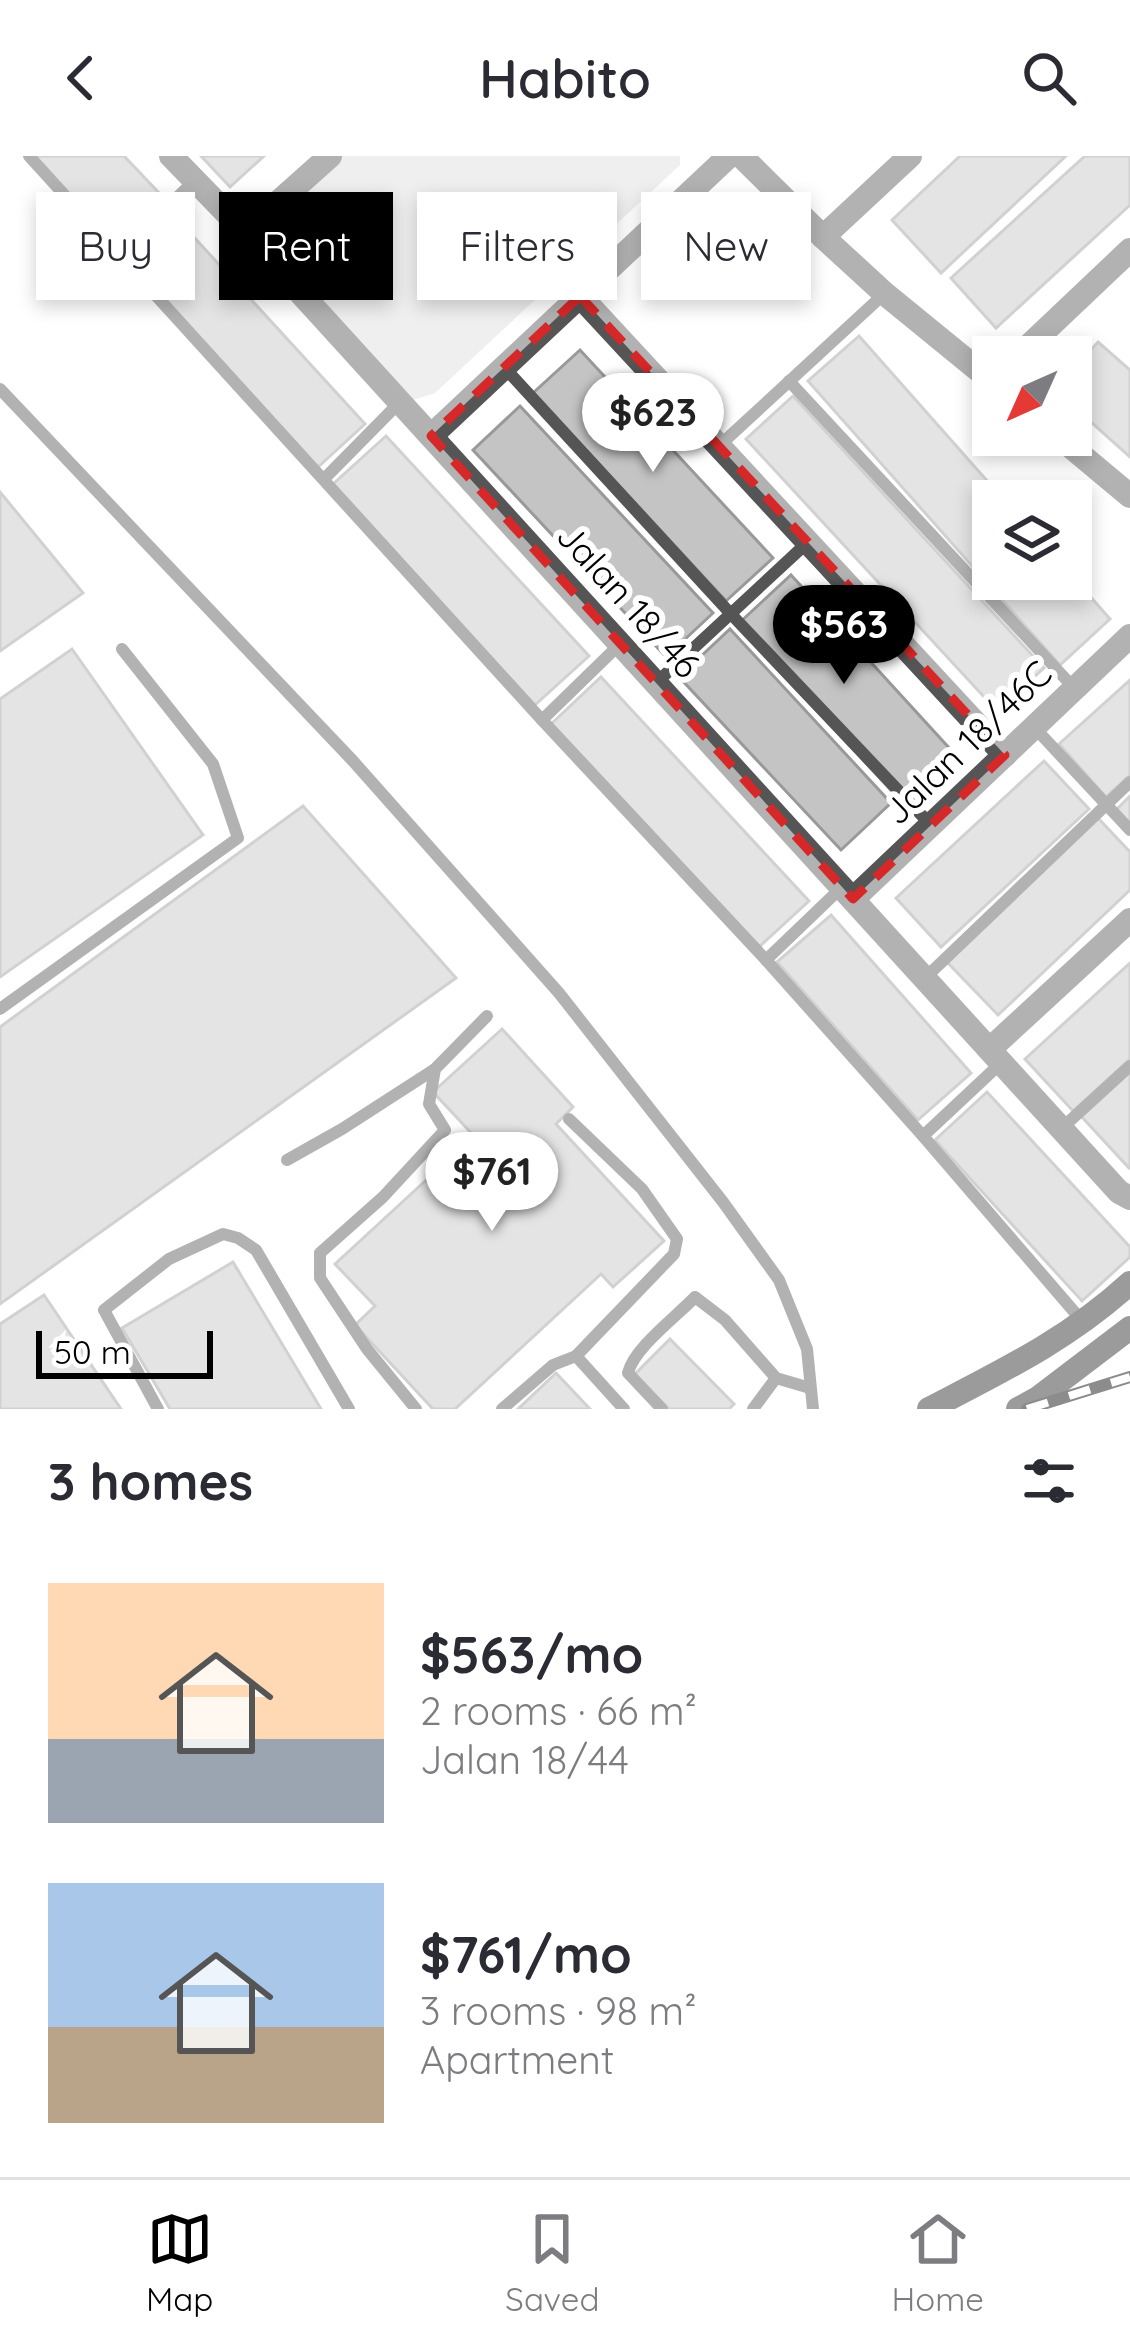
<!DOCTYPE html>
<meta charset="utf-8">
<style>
body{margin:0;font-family:Quicksand,sans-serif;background:#f7f7f7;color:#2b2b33;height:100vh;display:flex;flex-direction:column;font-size:45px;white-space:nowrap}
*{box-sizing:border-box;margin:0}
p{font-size:39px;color:#7c7c81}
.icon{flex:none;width:66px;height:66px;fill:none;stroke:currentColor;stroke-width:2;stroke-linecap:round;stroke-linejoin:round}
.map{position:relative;height:1253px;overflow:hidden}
.details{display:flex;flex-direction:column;background:#fff;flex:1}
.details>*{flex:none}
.hud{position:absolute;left:36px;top:36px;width:1059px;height:108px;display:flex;gap:24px}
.needle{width:78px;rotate:225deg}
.tools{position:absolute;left:972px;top:180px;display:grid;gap:24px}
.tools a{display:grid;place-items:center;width:120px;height:120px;border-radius:0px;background:#fff;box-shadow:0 6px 18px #0003;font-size:60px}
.scale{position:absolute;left:36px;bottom:30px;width:177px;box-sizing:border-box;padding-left:12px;border:6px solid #000;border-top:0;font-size:33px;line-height:42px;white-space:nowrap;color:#000;-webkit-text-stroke:9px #fff;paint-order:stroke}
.price{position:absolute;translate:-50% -102px;padding:0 27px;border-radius:42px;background:#fff;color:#222;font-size:39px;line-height:78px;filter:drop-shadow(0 3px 6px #0008)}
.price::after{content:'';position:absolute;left:50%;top:72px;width:36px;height:27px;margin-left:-18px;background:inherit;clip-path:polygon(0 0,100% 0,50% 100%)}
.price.selected{background:#000;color:#fff}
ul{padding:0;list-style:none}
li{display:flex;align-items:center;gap:36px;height:300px;padding:0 48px}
li span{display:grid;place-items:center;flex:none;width:336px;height:240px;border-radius:0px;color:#555}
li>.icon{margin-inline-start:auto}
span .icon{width:144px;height:144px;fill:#fffc;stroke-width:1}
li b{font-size:51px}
h2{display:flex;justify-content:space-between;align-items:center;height:144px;padding:0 48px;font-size:51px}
.tag{padding:0 42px;border-radius:0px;background:#fff;box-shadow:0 6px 18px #0003;font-size:42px;line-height:108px}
.tag.selected{background:#000;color:#fff}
header{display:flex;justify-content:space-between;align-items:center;height:156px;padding:0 48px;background:#fff;font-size:54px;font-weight:600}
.tabs{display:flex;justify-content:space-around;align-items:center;height:168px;border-top:3px solid #e1e1e2;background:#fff;font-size:33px;color:#7c7c81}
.tabs a{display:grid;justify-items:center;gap:6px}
.tabs .selected{color:#000}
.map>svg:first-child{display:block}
</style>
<header><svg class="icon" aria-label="back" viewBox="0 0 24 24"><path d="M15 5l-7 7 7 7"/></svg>Habito<svg class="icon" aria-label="search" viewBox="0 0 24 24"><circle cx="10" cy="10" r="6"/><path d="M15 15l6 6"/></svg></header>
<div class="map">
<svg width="1130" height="1253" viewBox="0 0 1130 1253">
<rect width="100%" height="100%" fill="#fff"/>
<!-- green -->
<path fill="#dcdcdc" d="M342,0H680V9L435,237L410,245L269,94L267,69Z"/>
<!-- building -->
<g fill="#c4c4c4" stroke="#999" stroke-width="3">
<path d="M26,0H124L160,38L106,87Z"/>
<path d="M201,0H264L230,31Z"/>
<path d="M960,0H1066L941,117L892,64Z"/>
<path d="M1085,0H1130V49L996,172L951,122Z"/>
<path d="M170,55L365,268L317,312L123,98Z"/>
<path d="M859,180L1005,345H993V423H1071V419L1110,463L1060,509L808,225Z"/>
<path d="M1098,186L1130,214V301L1071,248V216Z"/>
<path d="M580,194L773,402L726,445L533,237Z"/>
<path d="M793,240L1044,512L997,555L746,283Z"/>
<path d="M520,250L713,457L666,501L473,294Z"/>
<path d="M386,280L589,500L535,549L333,328Z"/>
<path d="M0,336L83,437L0,495Z"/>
<path d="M791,419L951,594L898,642L738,468Z"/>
<path d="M730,473L891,647L841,694L679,521Z"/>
<path d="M72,493L203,679L0,821V543Z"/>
<path d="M601,521L809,745L758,792L550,569Z"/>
<path d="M1130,524V619L1106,641L1059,588Z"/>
<path d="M1044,605L1089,653L941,791L896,742Z"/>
<path d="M1130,640V671L1115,655Z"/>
<path d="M303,650L456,822L0,1148V871Z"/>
<path d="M1098,662L1130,696V734L998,859L947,806Z"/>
<path d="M831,759L971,917L918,964L777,806Z"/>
<path d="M1130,807V903L1073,955L1025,903Z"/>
<path d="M502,873L573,951L556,968L664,1085L613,1131L601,1118L455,1253H433L355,1169L375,1150L335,1108L474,980L433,936Z"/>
<path d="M1130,914V1011L1129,1012L1081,960Z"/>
<path d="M987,936L1130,1091V1101L1082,1145L935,984Z"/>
<path d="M233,1106L321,1253H170L122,1172Z"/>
<path d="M44,1139L121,1253H0V1168Z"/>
<path d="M670,1183L734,1248L729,1253H669L635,1218Z"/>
<path d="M556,1217L590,1253H518Z"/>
</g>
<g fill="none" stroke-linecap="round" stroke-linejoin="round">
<!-- lane -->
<g stroke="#555" stroke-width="12">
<path d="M29,0L542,564L766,804L923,980L1083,1166"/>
<path d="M118,99L194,25"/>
<path d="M504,211L730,457L930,668"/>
<path d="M789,225L1074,532"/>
<path d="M0,233L353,605L559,837L723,1046L779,1124L807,1193L813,1253"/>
<path d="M719,290L884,138"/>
<path d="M324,323L400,246"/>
<path d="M656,527L808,386"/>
<path d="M542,564L620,488"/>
<path d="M1034,571L1130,674"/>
<path d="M766,804L842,731"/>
<path d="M925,822L1130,626"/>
<path d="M0,853L238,682L213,608L122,493"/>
<path d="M569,963L642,1033L677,1083L674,1098L576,1200"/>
<path d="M1062,972L1130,910"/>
<path d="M923,980L1001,907"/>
<path d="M287,1004L342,973L435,913"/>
<path d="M158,1253L104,1154L169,1103L223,1078L238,1082L256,1094L349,1253"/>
<path d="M416,1253L367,1193L320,1122V1097L383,1041L445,974L429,948L435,913L487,860"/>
<path d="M502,1253L553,1209L576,1200L624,1253"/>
<path d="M662,1253L628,1217C634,1192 676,1161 695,1141L725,1164L776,1222L810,1232"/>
<path d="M753,1253L776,1222"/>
</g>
<!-- street -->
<g stroke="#555" stroke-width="24">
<path d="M171,0L245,76L1119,1036L1130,1042"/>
<path d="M741,0L823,81L884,137L993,226"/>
<path d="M245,76L330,0"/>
<path d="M823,81L910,0"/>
<path d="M580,140L1005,599"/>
<path d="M1017,201L1130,94"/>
<path d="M1057,279L1130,340"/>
<path d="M431,280L729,0"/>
<path d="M853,743L1130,480"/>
<path d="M990,893L1130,764"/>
</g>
<!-- secondary -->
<g stroke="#222" stroke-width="24">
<path d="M929,1253C1002,1215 1069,1183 1130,1127"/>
<path d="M1018,1253L1038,1242L1130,1172"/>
</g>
<defs>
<path id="rail" d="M1027,1253L1130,1221"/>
</defs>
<!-- rail casing -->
<use href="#rail" stroke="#000" stroke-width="12"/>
<!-- rail -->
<use href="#rail" stroke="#fff" stroke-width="8" stroke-dasharray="22" stroke-linecap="butt"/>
</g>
<!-- marked area -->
<path d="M0 0H1130V1253H0ZM580,140L1005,599L853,743L431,280Z" fill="#fff" fill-opacity=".55" fill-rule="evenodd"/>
<path fill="none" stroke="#d62828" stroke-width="9" stroke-dasharray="24 15" stroke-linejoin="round" d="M580,140L1005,599L853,743L431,280Z"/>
<g text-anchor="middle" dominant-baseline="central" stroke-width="12" stroke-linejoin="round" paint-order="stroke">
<!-- street labels -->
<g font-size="36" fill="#000" stroke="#fff">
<text transform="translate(629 444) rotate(48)">Jalan 18/46</text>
<text transform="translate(967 586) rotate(-44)">Jalan 18/46C</text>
</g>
</g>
</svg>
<div class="tools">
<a><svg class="needle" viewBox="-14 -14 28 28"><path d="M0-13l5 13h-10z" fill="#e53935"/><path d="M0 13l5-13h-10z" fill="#7c7c81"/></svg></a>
<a><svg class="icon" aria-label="layers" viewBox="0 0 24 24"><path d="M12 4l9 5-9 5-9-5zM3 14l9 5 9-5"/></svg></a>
</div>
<div class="scale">50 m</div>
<b class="price" style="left:653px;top:319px">$623</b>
<b class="price selected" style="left:844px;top:531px">$563</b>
<b class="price" style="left:492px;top:1078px">$761</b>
<div class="hud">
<a class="tag">Buy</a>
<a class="tag selected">Rent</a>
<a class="tag">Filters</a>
<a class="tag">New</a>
</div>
</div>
<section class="details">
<h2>3 homes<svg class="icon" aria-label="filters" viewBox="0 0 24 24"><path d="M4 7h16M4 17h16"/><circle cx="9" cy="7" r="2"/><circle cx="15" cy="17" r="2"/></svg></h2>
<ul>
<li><span style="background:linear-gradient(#ffd9b3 65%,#9aa5b1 0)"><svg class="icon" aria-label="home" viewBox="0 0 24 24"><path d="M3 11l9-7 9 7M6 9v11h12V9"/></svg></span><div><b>$563/mo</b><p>2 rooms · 66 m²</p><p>Jalan 18/44</p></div></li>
<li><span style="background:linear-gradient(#a9c7e8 60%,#b9a48a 0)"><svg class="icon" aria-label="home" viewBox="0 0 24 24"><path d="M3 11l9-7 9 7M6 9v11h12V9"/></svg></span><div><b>$761/mo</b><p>3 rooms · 98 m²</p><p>Apartment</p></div></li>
</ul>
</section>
<nav class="tabs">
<a class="selected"><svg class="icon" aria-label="map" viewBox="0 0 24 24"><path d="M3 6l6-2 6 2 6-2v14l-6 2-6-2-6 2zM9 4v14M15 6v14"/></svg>Map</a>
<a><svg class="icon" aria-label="saved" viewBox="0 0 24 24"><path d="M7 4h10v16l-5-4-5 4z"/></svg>Saved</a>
<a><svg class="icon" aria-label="home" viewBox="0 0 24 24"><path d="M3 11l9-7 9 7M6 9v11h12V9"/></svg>Home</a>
</nav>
